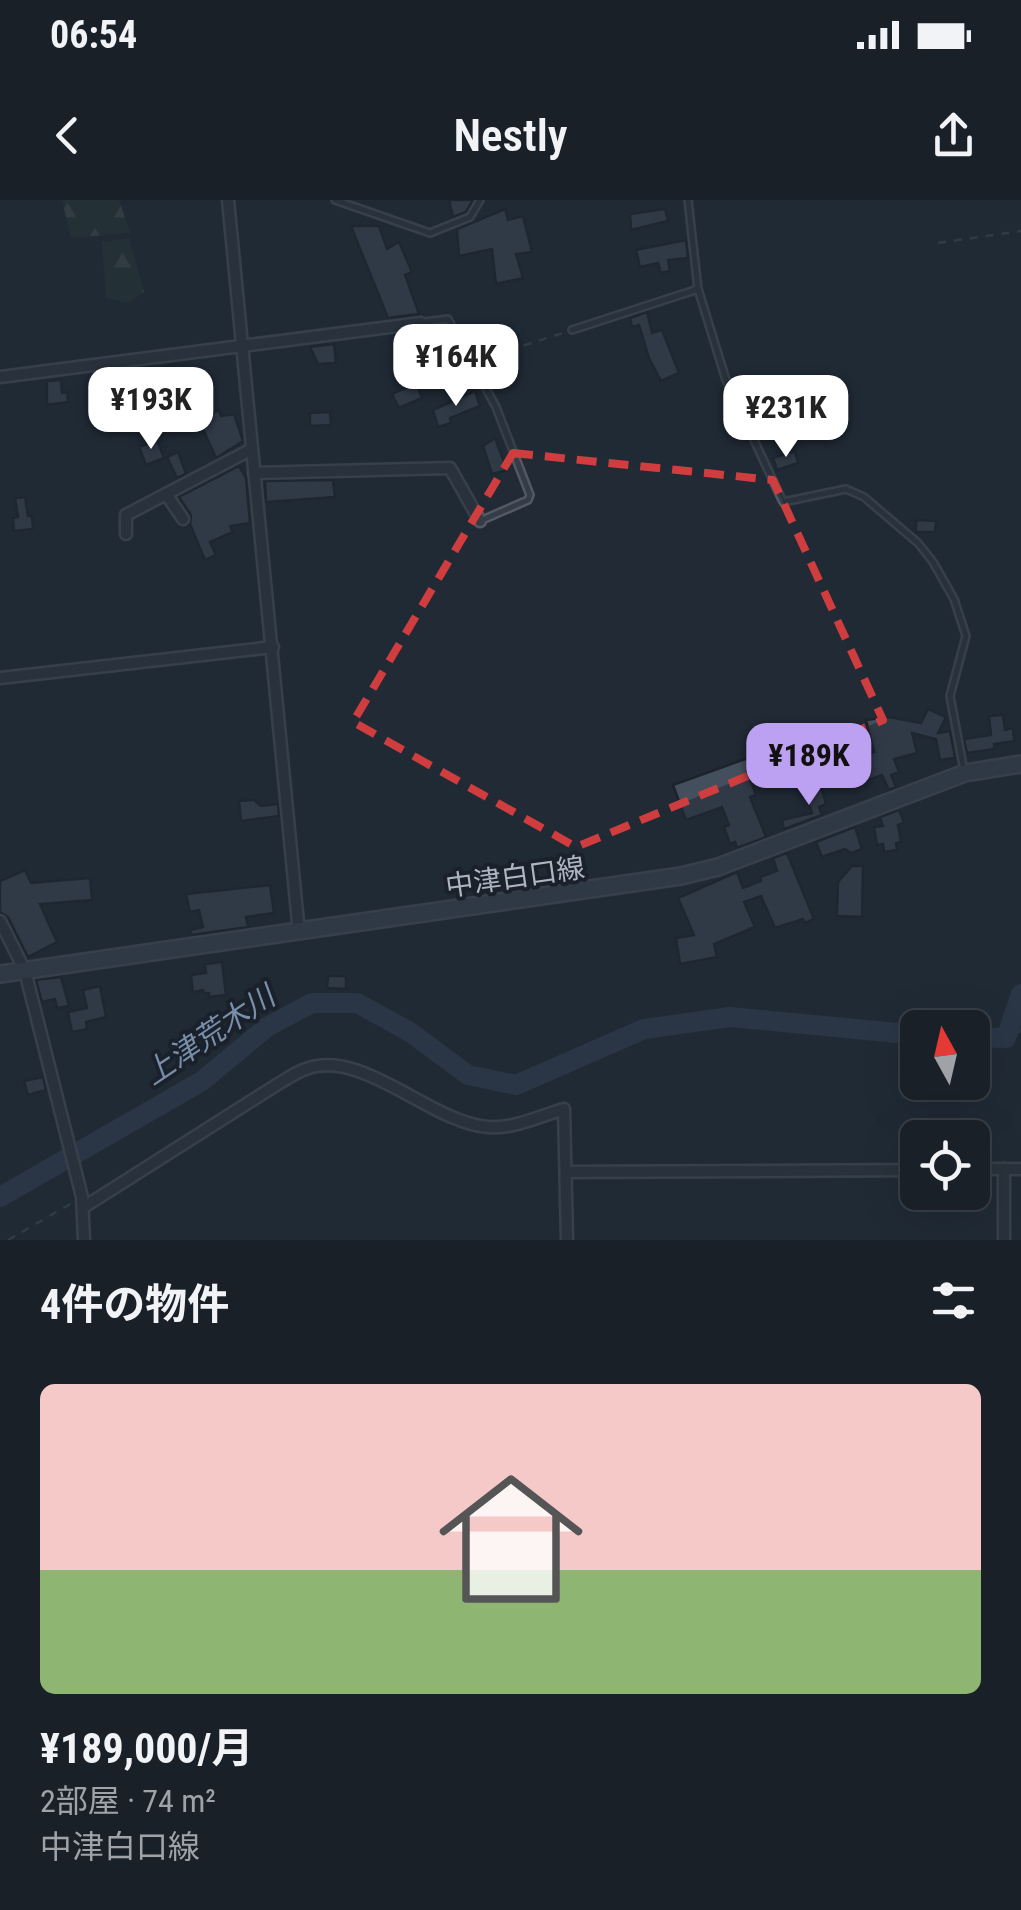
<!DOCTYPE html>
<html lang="ja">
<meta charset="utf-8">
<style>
body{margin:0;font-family:"Roboto Condensed","Noto Sans JP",sans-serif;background:#222830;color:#f1f3f6;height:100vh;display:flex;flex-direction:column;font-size:38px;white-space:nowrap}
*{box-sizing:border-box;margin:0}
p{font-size:32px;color:#9fa3a8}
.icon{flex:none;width:55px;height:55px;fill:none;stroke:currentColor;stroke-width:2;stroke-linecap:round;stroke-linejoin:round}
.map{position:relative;height:1040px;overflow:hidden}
.sheet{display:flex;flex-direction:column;background:#192028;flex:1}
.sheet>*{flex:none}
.needle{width:65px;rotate:352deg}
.controls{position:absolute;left:900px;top:810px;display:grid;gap:20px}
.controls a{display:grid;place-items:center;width:90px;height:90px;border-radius:15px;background:#192028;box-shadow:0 10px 40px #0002,0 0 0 2px #373e45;font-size:50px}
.price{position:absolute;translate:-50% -85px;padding:0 22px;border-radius:20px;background:#fff;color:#222;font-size:32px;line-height:65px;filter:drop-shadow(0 2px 5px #0008)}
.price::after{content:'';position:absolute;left:50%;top:60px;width:30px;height:22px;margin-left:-15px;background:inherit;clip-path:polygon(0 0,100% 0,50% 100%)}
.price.selected{background:#bca0f2;color:#111}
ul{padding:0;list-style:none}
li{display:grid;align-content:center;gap:20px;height:530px;padding:0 40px}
li span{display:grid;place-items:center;height:310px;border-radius:15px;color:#555}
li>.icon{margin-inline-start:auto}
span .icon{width:180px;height:180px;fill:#fffc;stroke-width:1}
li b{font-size:42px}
h2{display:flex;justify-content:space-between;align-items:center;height:120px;padding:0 40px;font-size:42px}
.status{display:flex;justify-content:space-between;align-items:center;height:70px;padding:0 50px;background:#192028;direction:ltr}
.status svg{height:28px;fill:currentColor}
header{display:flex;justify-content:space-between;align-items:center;height:130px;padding:0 40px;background:#192028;font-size:45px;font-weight:600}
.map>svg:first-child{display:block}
</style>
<div class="status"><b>06:54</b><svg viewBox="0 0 49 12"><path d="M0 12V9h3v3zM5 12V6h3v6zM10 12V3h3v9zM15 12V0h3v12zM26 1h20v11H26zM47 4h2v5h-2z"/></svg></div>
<header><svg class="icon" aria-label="back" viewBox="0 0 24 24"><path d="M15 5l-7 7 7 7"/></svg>Nestly<svg class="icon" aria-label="share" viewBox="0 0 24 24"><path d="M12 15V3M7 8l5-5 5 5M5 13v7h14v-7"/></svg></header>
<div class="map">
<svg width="1021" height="1040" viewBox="0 0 1021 1040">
<defs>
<pattern id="forest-firs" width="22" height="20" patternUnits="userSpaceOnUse" patternTransform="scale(2.5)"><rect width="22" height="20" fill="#263838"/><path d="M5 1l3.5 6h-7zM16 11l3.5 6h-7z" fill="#435353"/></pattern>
</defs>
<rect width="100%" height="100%" fill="#212a35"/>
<!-- forest -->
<g fill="url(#forest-firs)">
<path d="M62,0H119L130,33L71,38Z"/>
<path d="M129,38L144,92L129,103L106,98L102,42Z"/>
</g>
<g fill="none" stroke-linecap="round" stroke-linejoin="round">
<!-- stream -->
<path stroke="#35455c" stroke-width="4" d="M1006,838L1021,830"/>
<!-- river -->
<g stroke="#35455c" stroke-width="20">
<path d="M972,837L1006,838L1021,794"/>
<path d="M0,997L202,881L267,827L312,803H357L410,832L468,875L516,885L644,829L730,817L918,835"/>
</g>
</g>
<!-- building -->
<g fill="#444f5d" stroke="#1c232c" stroke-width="2.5">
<path d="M449,0H473L466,12L453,17Z"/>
<path d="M505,9L508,20L523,16L532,52L516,54L523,78L496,84L492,49L459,56L457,29Z"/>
<path d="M665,9L668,21L631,30L630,14Z"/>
<path d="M351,26H379L387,49L399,42L412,72L405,75L419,114L388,118Z"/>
<path d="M686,40L688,58L668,60L670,71L661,73L658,63L640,67L636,50Z"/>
<path d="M647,112L652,133L662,130L679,173L661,181L649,158L639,125L632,127L630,118Z"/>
<path d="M334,144L336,163L318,164L310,147Z"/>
<path d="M173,165L178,199L168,200L163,167Z"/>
<path d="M61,180L62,193L67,192L68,202L47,205V181Z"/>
<path d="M416,183L422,198L399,208L392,194Z"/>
<path d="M475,191L480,206L450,218L451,223L438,227L433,210Z"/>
<path d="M219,210L221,216L234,214L243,241L216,258L199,220Z"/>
<path d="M330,212L331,225L310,226V213Z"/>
<path d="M495,238L507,270L492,274L483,246Z"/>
<path d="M157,240L164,258L146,265L139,247Z"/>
<path d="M795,251L798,263L777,270L773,258Z"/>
<path d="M178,252L186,274L177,278L167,257Z"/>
<path d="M239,266L246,278L250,323L230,326L233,332L210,342L216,355L205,360L190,324L191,315L179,297Z"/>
<path d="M333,280L335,297L266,302L265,281Z"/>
<path d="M25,297L28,316H32L33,329L14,331L13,318L18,317L15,298Z"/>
<path d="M916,320L936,321L935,332H916Z"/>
<path d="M928,509L946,517L938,533L950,531L955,558L940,560L936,539L912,533L917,553L894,559L899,572L891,575L896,587L889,590L882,575L857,584L856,581L852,583L849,575L869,568L865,555L874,552L866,520L889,517L921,523Z"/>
<path d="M1003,515L1005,530L1013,528L1014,541L994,544V549L967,553L964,539L991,535L989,516Z"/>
<path d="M766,547L772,559L747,571L756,595L750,597L766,637L737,648L735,642L730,644L724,627L729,625L722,607L686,620L673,585L748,558Z"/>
<path d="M821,587L826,604L819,607L822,615L784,629L782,620L812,613L805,591Z"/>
<path d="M254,600L261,606L278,604L279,616L241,621L239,601Z"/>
<path d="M899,610L904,622L898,625L901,642L896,643L897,650L884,652L883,644L877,645L874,627L883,626L880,617Z"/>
<path d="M855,627L862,649L851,653L845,649L822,657L816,642Z"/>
<path d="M787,653L814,719L805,723L803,719L775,728L761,696L744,702L755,727L714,744L717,757L680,764L676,738L694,735L678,698L737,672L743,688L761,681L760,677L777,671L773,658Z"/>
<path d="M852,666H863L862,717L837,716L838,682Z"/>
<path d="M25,670L31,683L90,678L92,700L40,704L57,742L28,757L8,717L0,712V681Z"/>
<path d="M270,685L274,713L246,717L248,727L191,735L190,730L203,727L199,710L190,712L186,694Z"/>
<path d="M222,762L226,795L209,797V793H203V790L193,792L191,775L206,773L205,764Z"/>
<path d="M328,776H346V789L327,788Z"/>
<path d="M61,777L69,806L57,808L55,799L42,802L36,780Z"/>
<path d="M100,786L106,817L86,822L87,829L72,832L68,812L87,808L83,790Z"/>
<path d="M43,877L46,890L28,895L24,881Z"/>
</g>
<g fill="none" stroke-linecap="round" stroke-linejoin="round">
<defs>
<g id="lane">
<path d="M335,0L430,33L470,17L480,0"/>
<path d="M688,0L698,89L726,180L783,302L846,289L864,297L918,343L933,362L954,399L966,436L950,496L964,571"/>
<path d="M424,122L448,119L496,207L530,295L528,300L480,321"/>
<path d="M572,130L698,89"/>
</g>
<g id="street">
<path d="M228,0L299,733"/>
<path d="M0,177L421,123"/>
<path d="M254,273L450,268L480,321"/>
<path d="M166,294L183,319"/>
<path d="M126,334V315L252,249"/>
<path d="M0,478L273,447"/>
<path d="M0,721L25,771L82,997L84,1040"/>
<path d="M972,969H1021"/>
<path d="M1004,969V1040"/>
<path d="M567,972L918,970"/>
<path d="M84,1007L278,884C287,879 296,872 306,869C363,848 431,923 488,927C514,929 540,916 564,909L567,1040"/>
</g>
<path id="secondary" d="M0,774L681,676L718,667L965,573L1021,564"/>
</defs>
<!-- lane casing -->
<use href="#lane" stroke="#525964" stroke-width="10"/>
<!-- street casing -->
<use href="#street" stroke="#525964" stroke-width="15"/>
<!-- secondary casing -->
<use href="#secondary" stroke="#525964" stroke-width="20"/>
<!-- path -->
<g stroke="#425356" stroke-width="2.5" stroke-dasharray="8 8" stroke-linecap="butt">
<path d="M938,43L1021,31"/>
<path d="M478,160L566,132"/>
<path d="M8,1040L72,1003"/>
</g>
<!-- lane -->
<use href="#lane" stroke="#343c46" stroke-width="5"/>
<!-- street -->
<use href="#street" stroke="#343c46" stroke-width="10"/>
<!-- secondary -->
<use href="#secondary" stroke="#424b59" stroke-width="15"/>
</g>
<!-- marked area -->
<path d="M0 0H1021V1040H0ZM513,253L773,280L883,520L576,647L353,522Z" fill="#212a35" fill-opacity=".55" fill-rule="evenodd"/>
<path fill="none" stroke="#d03d3f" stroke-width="8" stroke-dasharray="20 12" stroke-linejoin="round" d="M513,253L773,280L883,520L576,647L353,522Z"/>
<g text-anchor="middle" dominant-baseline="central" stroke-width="8" stroke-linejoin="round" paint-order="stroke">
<!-- street labels -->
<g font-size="28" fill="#aeb6c3" stroke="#1a212a">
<text transform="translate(515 677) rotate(-8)">中津白口線</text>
</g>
<!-- water labels -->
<g font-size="30" font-style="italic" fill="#788eaa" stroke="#1a212a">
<text transform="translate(209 835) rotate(-34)">上津荒木川</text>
</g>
</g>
</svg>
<div class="controls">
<a><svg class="needle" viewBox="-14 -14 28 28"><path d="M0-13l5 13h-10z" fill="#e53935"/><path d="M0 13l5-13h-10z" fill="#9fa3a8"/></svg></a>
<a><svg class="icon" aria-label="locate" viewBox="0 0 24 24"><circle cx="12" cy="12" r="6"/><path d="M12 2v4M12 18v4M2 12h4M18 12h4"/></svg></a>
</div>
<b class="price" style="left:456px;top:209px">¥164K</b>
<b class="price" style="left:151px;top:252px">¥193K</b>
<b class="price" style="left:786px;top:260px">¥231K</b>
<b class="price selected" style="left:809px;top:608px">¥189K</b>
</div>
<section class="sheet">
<h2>4件の物件<svg class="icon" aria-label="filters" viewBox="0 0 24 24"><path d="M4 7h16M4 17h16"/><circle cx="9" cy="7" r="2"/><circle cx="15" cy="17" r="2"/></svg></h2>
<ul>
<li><span style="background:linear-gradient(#f6c9c9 60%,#8fb573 0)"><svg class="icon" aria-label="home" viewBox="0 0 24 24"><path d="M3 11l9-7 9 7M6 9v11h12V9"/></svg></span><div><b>¥189,000/月</b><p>2部屋 · 74 m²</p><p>中津白口線</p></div></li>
</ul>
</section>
